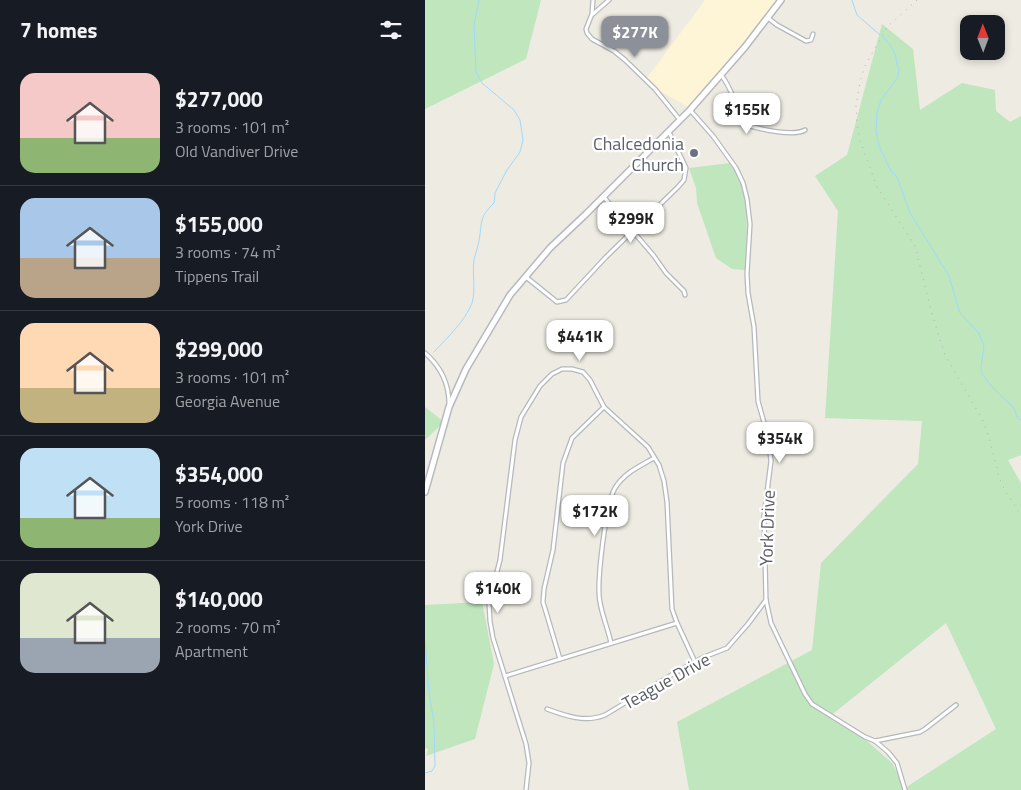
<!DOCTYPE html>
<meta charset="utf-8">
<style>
body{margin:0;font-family:"Titillium Web",sans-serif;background:#20242c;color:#f1f3f6;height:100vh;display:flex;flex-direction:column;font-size:19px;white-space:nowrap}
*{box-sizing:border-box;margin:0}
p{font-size:16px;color:#9ea1a6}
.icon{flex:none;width:28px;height:28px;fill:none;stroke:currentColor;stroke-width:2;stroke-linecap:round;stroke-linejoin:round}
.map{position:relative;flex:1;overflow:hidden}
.side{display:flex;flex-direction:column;background:#171b24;width:425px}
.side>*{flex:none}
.needle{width:32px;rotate:359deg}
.controls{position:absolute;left:535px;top:15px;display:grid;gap:10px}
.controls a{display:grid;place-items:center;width:45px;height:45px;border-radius:10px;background:#171b24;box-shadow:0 2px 8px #0003;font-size:25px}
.price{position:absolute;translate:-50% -42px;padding:0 11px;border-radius:10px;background:#fff;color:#222;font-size:16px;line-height:32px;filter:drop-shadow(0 1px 2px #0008)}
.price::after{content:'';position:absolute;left:50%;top:30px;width:15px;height:11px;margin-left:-8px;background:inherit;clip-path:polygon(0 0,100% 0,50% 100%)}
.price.selected{background:#8c9099;color:#fff}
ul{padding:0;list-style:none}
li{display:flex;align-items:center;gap:15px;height:125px;padding:0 20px}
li+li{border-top:1px solid #363941}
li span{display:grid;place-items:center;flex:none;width:140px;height:100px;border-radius:15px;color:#555}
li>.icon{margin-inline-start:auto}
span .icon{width:60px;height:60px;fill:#fffc;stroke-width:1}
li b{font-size:21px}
h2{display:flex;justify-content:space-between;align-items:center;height:60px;padding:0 20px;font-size:21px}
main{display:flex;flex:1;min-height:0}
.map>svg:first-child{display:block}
</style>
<main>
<section class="side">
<h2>7 homes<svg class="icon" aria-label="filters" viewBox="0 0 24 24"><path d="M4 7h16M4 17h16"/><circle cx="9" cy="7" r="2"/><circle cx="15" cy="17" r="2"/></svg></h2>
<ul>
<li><span style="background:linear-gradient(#f6c9c9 65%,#8fb573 0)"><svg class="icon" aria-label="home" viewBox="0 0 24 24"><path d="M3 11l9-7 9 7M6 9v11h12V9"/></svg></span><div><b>$277,000</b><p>3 rooms · 101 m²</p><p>Old Vandiver Drive</p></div></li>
<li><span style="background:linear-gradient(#a9c7e8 60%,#b9a48a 0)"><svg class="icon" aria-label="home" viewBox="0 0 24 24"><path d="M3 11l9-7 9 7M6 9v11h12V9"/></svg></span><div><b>$155,000</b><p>3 rooms · 74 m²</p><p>Tippens Trail</p></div></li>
<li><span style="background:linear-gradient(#ffd9b3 65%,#c2b280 0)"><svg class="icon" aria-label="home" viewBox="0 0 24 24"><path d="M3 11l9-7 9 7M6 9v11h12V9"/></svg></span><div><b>$299,000</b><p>3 rooms · 101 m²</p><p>Georgia Avenue</p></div></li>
<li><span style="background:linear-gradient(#bfe0f5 70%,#8fb573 0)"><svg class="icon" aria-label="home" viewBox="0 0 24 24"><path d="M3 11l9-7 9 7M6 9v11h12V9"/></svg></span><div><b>$354,000</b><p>5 rooms · 118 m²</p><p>York Drive</p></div></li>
<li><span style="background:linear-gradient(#dfe7d0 65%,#9aa5b1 0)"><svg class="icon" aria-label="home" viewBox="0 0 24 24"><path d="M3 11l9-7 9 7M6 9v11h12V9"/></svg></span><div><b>$140,000</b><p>2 rooms · 70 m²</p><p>Apartment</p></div></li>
</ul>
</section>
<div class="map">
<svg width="596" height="790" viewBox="0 0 596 790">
<rect width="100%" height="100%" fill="#eeebe2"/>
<!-- commercial -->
<path fill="#fef4d6" d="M280,0H356L325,35L296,80L270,111L219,82Z"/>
<!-- green -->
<g fill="#bfe6bd" fill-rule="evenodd">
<path d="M0,0H116L101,59L0,109Z"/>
<path d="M457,24L488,49L495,110L537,83L570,90L571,111L585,122L596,116V455L583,460L596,483V790H264L252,722L387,650L396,563L493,464L497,421L400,418L413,211L390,176L422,155ZM521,623L571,729L480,788L467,763L442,741L404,717Z"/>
<path d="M305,163C328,199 321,230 320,270L307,269L291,258L272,203L271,188L264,168Z"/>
<path d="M0,407L19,422L0,440Z"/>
<path d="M57,602L69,664L50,739L1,756L3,749L0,748V605Z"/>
</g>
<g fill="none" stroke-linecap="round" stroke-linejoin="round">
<!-- stream -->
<g stroke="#a0d9ff" stroke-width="1">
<path d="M427,0L432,15L455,35"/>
<path d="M458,37C466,45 472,54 472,66L474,68L473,77L456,100L452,113L451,131L454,146L466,171L472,177L485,213L524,276L535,313L554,333L559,346L556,367L557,374L568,388L589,408L592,417L596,420"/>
<path d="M9,352C21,339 41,320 47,303C51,289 47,274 49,260C50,255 52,250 53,245C58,225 52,219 69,203L70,193L82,170L95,152L98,140L95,120L89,110L57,83L51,72L49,25L54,0"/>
<path d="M0,362V361"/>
<path d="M0,641L4,693L9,723L10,766L7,771L0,773"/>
</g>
<defs>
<g id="street">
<path d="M168,0L167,14L161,29L162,33L167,39L189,51L200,60L230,89L255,120"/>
<path d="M168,14L184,0"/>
<path d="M343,18L352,25L381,41L386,40L388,34"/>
<path d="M296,75C309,90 310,110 322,125C335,129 368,137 380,130"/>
<path d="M265,110L288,136L311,168L318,183L322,199L325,224L322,274L323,293L329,327L333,401L343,437L346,461L339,516L341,600L346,623L380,694L387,704L440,737L450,741L463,752L472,763L480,790"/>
<path d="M178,196L229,256L241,273L259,291L260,295"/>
<path d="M101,277L132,302L141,300L181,257L253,187L259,180L261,168L244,132"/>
<path d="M0,353C15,366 24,383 24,404"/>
<path d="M252,623L270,662"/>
<path d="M186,643C183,629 177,615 175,602C171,583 181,503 190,488C199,473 215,466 229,458"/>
<path d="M80,676L252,623L247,609L242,502L239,481L234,465L223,447L179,407"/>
<path d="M122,709C141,716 160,723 180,715L248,674L279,657L302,648L323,624L341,600"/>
<path d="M450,741L495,732L500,729L531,705"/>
<path d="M101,790L104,763L101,744L68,638L65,621L64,603L75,560L90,440L96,417L115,386L127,374L137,369H147L158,372L165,380L179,407L147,438L138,463L128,550L119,589L118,602L135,659"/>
</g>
<path id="secondary" d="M0,492L24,407L41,369L85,295L125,248L161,214L265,110L320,47L356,0"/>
</defs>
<!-- street casing -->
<use href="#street" stroke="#b5b8bd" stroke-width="5.5"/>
<!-- secondary casing -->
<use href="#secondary" stroke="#b6b9bf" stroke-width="8"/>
<!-- street -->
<use href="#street" stroke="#fff" stroke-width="3"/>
<!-- secondary -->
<use href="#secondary" stroke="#fff" stroke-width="5"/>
<!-- rail -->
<path stroke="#b3b4b4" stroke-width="1" stroke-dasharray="1 6" stroke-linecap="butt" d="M492,0L462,27L440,66L435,82L431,106L432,124L435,141L452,187L490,246L507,314L520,355L557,419L564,437L574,477L580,491L596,515"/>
</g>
<!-- markers -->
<circle fill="#6b7280" stroke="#fff" stroke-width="2" cx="269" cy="153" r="5"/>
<g text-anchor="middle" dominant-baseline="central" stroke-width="4.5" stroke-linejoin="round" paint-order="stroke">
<!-- worship labels -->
<g font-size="18" fill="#5b616d" stroke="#fff" text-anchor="end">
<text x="259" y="143">Chalcedonia<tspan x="259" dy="21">Church</tspan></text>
</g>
<!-- street labels -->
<g font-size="18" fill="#5a5e63" stroke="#fff">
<text transform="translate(342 528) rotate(-88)">York Drive</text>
<text transform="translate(241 681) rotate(-29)">Teague Drive</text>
</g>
</g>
</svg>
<div class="controls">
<a><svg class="needle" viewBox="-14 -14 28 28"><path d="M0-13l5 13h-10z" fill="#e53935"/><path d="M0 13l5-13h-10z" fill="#9ea1a6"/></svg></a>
</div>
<b class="price selected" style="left:210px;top:58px">$277K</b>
<b class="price" style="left:322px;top:135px">$155K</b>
<b class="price" style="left:206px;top:244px">$299K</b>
<b class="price" style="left:155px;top:362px">$441K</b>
<b class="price" style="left:355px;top:464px">$354K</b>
<b class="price" style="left:170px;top:537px">$172K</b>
<b class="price" style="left:73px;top:614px">$140K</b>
</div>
</main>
